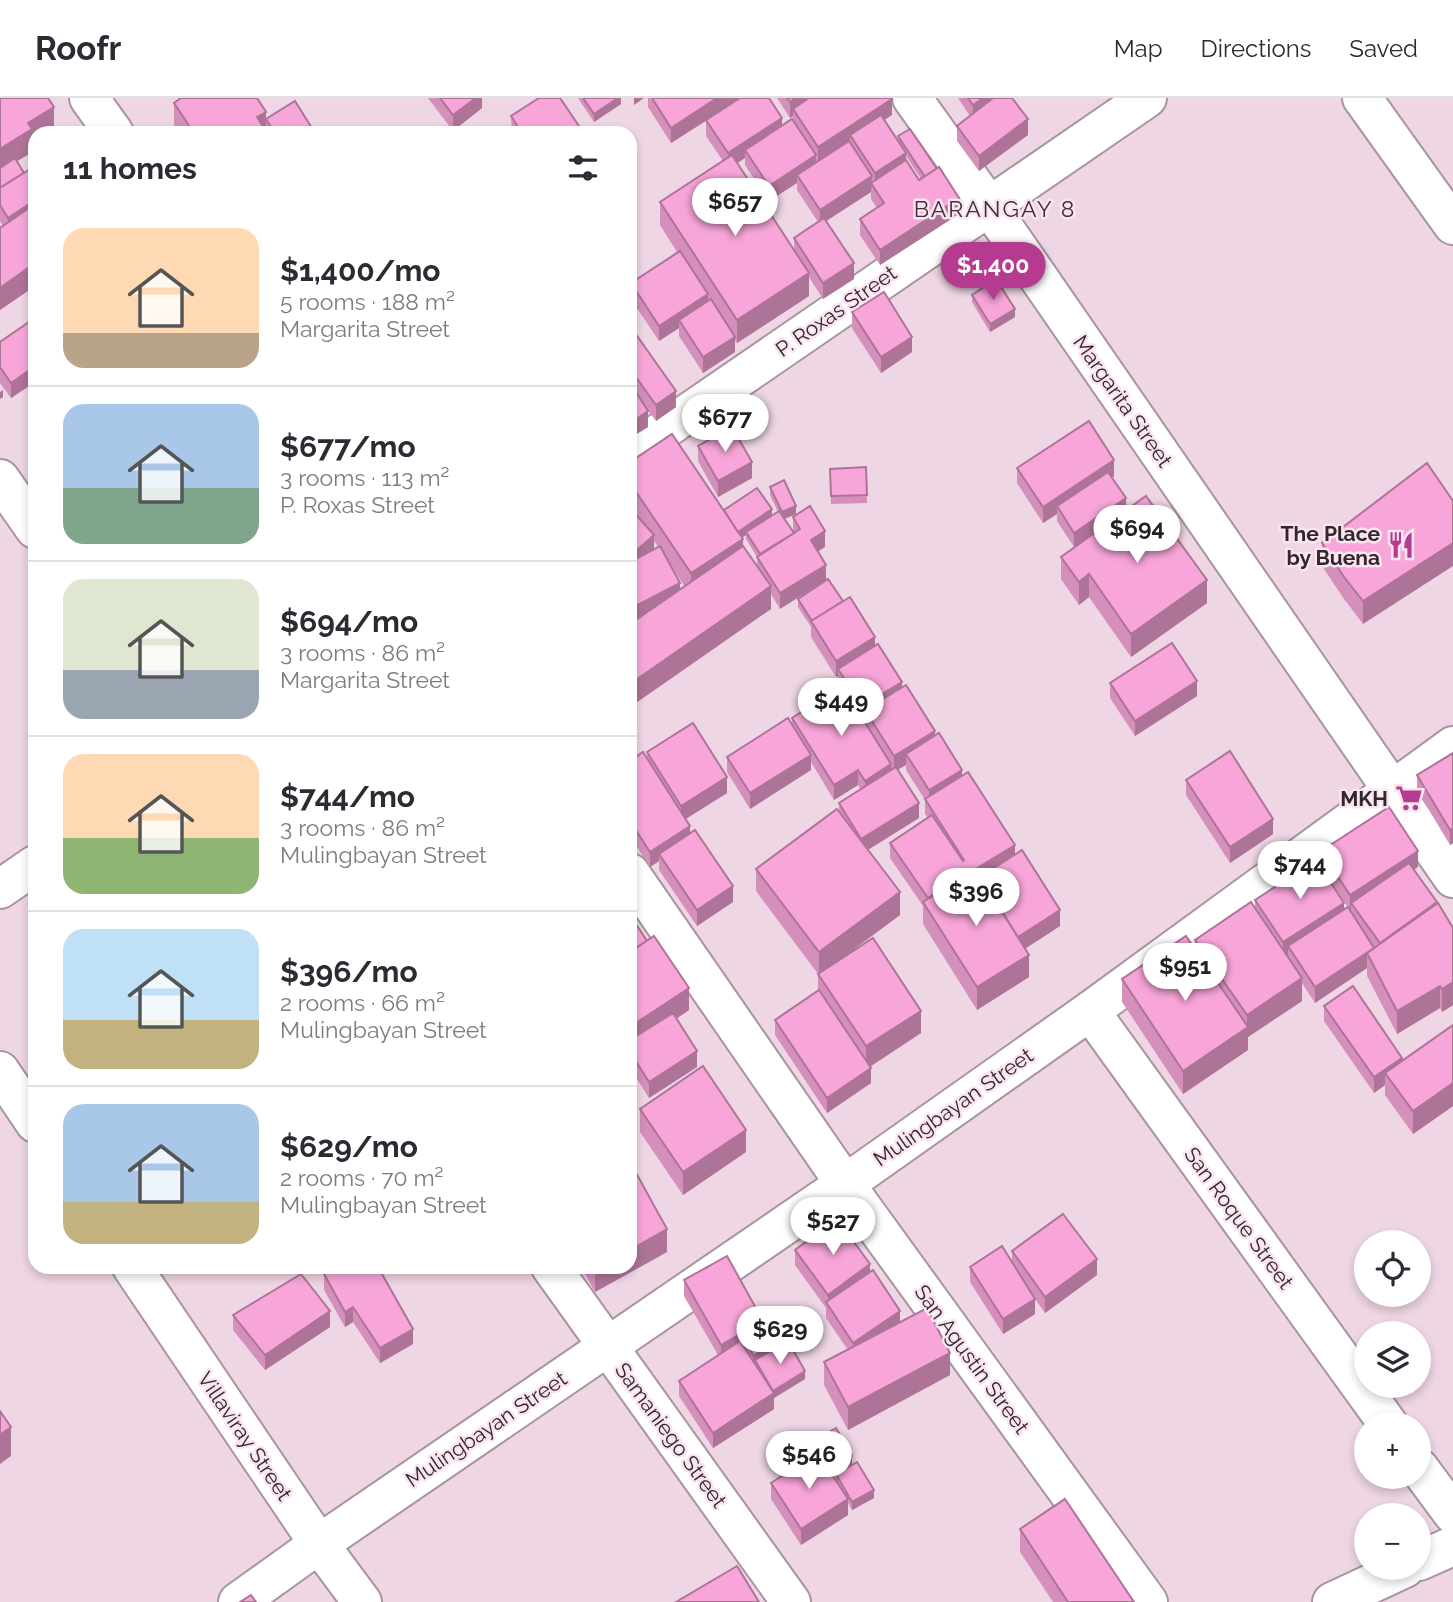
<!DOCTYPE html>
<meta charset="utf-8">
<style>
body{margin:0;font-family:Raleway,sans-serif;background:#f7f7f7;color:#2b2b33;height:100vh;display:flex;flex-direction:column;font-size:26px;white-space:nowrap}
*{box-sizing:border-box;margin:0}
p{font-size:23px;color:#7c7c81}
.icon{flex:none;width:38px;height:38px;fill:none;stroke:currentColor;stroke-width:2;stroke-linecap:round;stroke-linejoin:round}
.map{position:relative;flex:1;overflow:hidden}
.details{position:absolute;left:28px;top:28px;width:609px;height:1148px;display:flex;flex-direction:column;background:#fff;border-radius:21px;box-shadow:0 4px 10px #0003}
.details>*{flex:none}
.buttons{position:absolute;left:1354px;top:1132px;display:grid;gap:14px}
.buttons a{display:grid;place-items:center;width:77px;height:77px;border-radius:50%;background:#fff;box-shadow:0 4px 10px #0003;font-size:35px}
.price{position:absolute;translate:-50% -60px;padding:0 16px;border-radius:24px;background:#fff;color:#222;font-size:23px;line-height:46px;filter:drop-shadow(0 2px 4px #0008)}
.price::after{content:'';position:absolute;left:50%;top:42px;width:21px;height:16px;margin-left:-10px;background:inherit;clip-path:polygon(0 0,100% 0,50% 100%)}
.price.active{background:#b43b8f;color:#fff}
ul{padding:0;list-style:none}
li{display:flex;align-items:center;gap:21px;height:175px;padding:0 35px}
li+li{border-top:2px solid #e1e1e2}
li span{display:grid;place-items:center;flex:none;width:196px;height:140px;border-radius:21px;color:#555}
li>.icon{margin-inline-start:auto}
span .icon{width:84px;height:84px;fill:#fffc;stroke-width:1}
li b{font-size:30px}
h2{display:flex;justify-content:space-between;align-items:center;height:84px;padding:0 35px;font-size:30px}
header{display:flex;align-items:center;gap:42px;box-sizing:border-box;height:98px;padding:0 35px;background:#fff;border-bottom:2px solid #e1e1e2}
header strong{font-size:33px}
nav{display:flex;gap:38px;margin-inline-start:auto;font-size:24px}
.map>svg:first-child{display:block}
</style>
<header>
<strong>Roofr</strong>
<nav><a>Map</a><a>Directions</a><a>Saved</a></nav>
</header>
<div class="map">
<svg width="1453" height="1504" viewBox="0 0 1453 1504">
<rect width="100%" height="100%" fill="#eed6e4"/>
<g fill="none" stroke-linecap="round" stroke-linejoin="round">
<defs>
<g id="minor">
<path d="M89,0L114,35"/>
<path d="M912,0L989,108L1453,780"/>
<path d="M1362,0L1453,127"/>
<path d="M630,355L1147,0"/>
<path d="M0,381L35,431"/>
<path d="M630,775L845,1086L1148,1504"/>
<path d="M0,791L35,767"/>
<path d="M1090,913L1388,1326"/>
<path d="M0,973L35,1025"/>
<path d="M132,1169L319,1446L362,1504"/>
<path d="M551,1169L791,1504"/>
<path d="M1419,1370L1453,1416"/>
<path d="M238,1504L319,1446L845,1086L1090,913L1453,648"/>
</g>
<g id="major">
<path d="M1419,1463L1453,1448"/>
<path d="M1332,1504L1405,1470"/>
</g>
</defs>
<!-- minor casing -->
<use href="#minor" stroke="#a8939f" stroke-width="42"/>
<!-- major casing -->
<use href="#major" stroke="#a8939f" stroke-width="42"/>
<!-- minor -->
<use href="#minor" stroke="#fff" stroke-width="38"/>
<!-- major -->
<use href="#major" stroke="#fff" stroke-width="38"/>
</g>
<!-- wall -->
<g fill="#d58fbb" fill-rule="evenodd">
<path d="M0,0L54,32L35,35V44L32,46V54L17,63L24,75L35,68V188L0,212L3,128L0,123Z"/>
<path d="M428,0H482V10L453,33Z"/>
<path d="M578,0H621V6L594,24Z"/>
<path d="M648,0H769L782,27L793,22V18L790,20L777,0H891L892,17L884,22L898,43V38L959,116L880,167L860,137V121L877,110L871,101V94L826,123L854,181L823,201L809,179V198L737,245L735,242V254L703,275L679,238V230L659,243L637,210V233L634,234L676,309L656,323L643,306L648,329L630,340L631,185L677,154L660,127V104L723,63L706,38V23L671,45L648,9ZM906,58L921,81L919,82L906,62ZM745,60V67L769,103L797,85V92L818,124L794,140V152L737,65Z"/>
<path d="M958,0H1012L1028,37L979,73L957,43V28L970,18Z"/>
<path d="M174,5L266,14V33V21L315,35H179L174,27Z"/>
<path d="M511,18L579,35H512Z"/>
<path d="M972,197L1015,219L990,234L972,204Z"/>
<path d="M852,214L912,254L881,275L852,230Z"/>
<path d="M35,220V284L11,300L0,285V244Z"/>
<path d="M698,348L752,380L718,399L698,363Z"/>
<path d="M630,364L724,412L772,418L778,414L770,397V389L796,416L784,421L793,434V419L825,449L817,453L780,511L771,496V511L630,609V526L637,418L630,408ZM746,437V441L757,459V468L743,448L742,439ZM654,443L658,449L654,452ZM671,468L685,489L680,492Z"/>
<path d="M1427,365L1363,526L1344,501L1322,468V445Z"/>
<path d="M1017,370L1114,378L1112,380L1126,412L1207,505L1131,559L1089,499L1079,507L1061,481V459L1074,449L1057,423V416L1043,425L1017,385Z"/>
<path d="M830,371L867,397V405L831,406Z"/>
<path d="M798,501L843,503L935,637L1015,756L1060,828L1025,851L1029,879L977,912L923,826V808L890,760V745L928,720L925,716V702L906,672V667L898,671L919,720L868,752L900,817L842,860L921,935L870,969L871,985L827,1015L775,937V922L818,893V876L756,793V771L839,714V705L860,691L858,687L834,702L811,664V672L750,711L727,674V659L792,628V620L840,589L838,586V578L836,579L811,539V529L798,509Z"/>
<path d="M1110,585L1197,598L1135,638L1110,600Z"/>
<path d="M647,654L727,695L685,721L690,736L733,804L697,828L659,772V763L650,769L630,738V663L647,661Z"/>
<path d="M1453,655V745L1450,747L1417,692V677Z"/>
<path d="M1186,682L1273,736L1230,765L1186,697Z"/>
<path d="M1321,753L1418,769L1414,771L1453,830V907L1442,914L1440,910L1397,936L1367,878V870L1315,905L1302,885V903L1248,939V952L1183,996L1122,904V881L1195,852V842L1255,809V802L1344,811L1348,809L1321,769Z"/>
<path d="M630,817L689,912L676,921L697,969L649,1000L630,970Z"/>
<path d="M1324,908L1402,962L1453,927V1008L1413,1036L1385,997V987L1374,995L1324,923Z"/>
<path d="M640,1011L746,1054L683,1097L640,1034Z"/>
<path d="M795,1152L870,1175L900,1224L950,1277L848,1332L824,1287V1264L848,1252L826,1220V1210L795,1167Z"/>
<path d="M1012,1153L1097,1177L1045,1215L1035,1201V1216L1003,1236L970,1184V1169L1012,1163Z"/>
<path d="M667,1154L595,1194L581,1169H630Z"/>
<path d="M324,1176L413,1246L380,1265L353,1224L345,1229L324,1192Z"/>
<path d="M684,1182L763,1236L770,1254L805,1281L774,1300V1311L713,1350L679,1298V1283L718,1257L684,1198Z"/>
<path d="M233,1217L330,1229L265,1272L233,1232Z"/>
<path d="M811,1344L852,1366L832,1377L836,1383V1376L874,1400L852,1412L848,1405V1417L801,1447L771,1401V1385L815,1357L811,1352Z"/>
<path d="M1020,1431L1134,1504H1053L1020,1454Z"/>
</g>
<!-- shaded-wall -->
<g fill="#ae7498">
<path d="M476,0H482V10L453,33V17Z"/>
<path d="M618,0H621V6L594,24V16Z"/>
<path d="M634,0H644L634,7Z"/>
<path d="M717,0H741L671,45V30Z"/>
<path d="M797,0H820L793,11V18L790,20V4Z"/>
<path d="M983,0H1006L973,23V7Z"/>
<path d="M892,1V17L853,42L850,37V44L818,65V49Z"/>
<path d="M54,9V32L49,35H35V44L32,46V54L0,74V51L28,25Z"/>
<path d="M266,14V35L257,19Z"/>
<path d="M782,20V35L745,52V60L728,71V55Z"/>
<path d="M1028,21V37L979,73V58Z"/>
<path d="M579,28V35H569Z"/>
<path d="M906,55V71L875,91V75Z"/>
<path d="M816,57V73L797,77V85L769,103V88Z"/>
<path d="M872,78L871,94L820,127V112Z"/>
<path d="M959,100V116L880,167V152Z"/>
<path d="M35,102V118L8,135V120Z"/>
<path d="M35,165V188L0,212V190Z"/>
<path d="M854,165V181L823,201V185Z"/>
<path d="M809,175V198L737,245V222Z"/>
<path d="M708,196V211L679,222V230L659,243V228Z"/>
<path d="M637,210V233L630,237V214Z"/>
<path d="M1015,211V219L990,234V226Z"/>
<path d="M735,239V254L703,275V259Z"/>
<path d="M912,239V254L881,275V259Z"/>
<path d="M35,268V284L11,300V285Z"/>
<path d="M3,292V299L0,301V294Z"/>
<path d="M676,293V309L656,323V307Z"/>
<path d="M648,313V329L630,340V325Z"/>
<path d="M1114,362V378L1060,413L1057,408V416L1043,425V409Z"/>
<path d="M752,364V380L718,399V383Z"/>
<path d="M1126,400V416L1074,450V435Z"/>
<path d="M796,408V416L782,422V414Z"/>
<path d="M772,411V419L746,434V437L737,443V435Z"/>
<path d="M825,433V449L811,458V442Z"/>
<path d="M654,437V453L630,473V458Z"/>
<path d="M743,441V464L691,498V475Z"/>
<path d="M1453,445V468L1363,526V503Z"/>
<path d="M826,467V482L780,511V495Z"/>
<path d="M1089,476V499L1079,507V484Z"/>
<path d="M1207,482V505L1131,559V536Z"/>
<path d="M680,485V500L630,526V511Z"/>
<path d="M771,488V511L630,609V586Z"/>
<path d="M875,539V554L838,571V578L836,579V563Z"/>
<path d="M1197,583V598L1135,638V623Z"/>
<path d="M902,584V599L865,612V622L862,624V608Z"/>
<path d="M935,633V649L906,656V667L894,674V658Z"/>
<path d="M811,657V672L750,711V695Z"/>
<path d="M891,666V682L865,698V683Z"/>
<path d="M858,672V687L834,702V687Z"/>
<path d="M962,672V687L929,708V692Z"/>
<path d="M727,679V695L681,724V708Z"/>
<path d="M919,705V720L861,756V741Z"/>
<path d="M1273,721V736L1230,765V749Z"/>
<path d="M690,728V744L659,756V763L650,769V754Z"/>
<path d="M1453,730V745L1450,747V732Z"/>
<path d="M1015,747V762L982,783L928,801Z"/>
<path d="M1418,753V769L1355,809L1351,805V812L1350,813V797Z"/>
<path d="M733,788V804L697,828V812Z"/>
<path d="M900,794V817L819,877V854Z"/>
<path d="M1344,805V820L1288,848V856L1283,860V844Z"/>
<path d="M1060,812V828L1018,855V839Z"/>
<path d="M1367,855V870L1315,905V889Z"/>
<path d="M1029,857V879L977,912V889Z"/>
<path d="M1302,880V903L1248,939V952L1183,996V973L1247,930V917Z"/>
<path d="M1453,884V907L1442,914V891Z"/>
<path d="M1440,888V910L1397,936V913Z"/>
<path d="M689,890V912L630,952V929Z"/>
<path d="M921,913V935L866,971V948Z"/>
<path d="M697,953V969L649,1000V984Z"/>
<path d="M1402,960V975H1385V987L1374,995V979Z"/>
<path d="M871,970V985L827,1015V1000Z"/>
<path d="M1453,985V1008L1413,1036V1013Z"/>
<path d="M746,1032V1054L683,1097V1074Z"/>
<path d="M667,1131V1154L595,1194V1171L598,1169H630V1152Z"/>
<path d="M1097,1161V1177L1045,1215V1199Z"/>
<path d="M870,1166V1182L828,1206V1197Z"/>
<path d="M1035,1201V1216L1003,1236V1221Z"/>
<path d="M353,1209V1224L345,1229V1214Z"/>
<path d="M330,1213V1229L265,1272V1257Z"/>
<path d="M900,1213V1229L853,1260V1245Z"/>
<path d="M763,1223V1238L746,1243V1248L721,1262V1247Z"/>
<path d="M413,1231V1246L380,1265V1250Z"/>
<path d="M770,1249V1257L755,1262V1265L753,1266V1258Z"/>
<path d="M950,1255V1277L848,1332V1309Z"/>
<path d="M805,1273V1281L774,1300V1311L713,1350V1335L773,1293Z"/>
<path d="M11,1329V1358L0,1366V1337Z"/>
<path d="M852,1358V1366L828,1380V1372Z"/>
<path d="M874,1392V1400L852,1412V1404Z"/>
<path d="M848,1401V1417L801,1447V1431Z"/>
</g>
<!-- building -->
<g fill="#f8a6d9" stroke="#ae7498" stroke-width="2">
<path d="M0,0H48L54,9L28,25L32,31L0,51Z"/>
<path d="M181,0H257L266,14L257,19L267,35H194L174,5Z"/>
<path d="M440,0H476L453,17Z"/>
<path d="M539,0H560L579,28L569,35H522L511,18Z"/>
<path d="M583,0H618L594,16Z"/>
<path d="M652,0H717L671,30Z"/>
<path d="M740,0H769L782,20L728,55L706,22Z"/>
<path d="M787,0H797L790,4Z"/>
<path d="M809,0H891L892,1L818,49L793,11Z"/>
<path d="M968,0H983L973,7Z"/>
<path d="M993,0H1012L1028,21L979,58L957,28Z"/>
<path d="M295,3L315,35H275L266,21Z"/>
<path d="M881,17L906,55L875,75L850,37Z"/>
<path d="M792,21L816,57L769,88L745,52Z"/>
<path d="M910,31L937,71L925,79L898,38Z"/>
<path d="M849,43L872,78L820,112L797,77Z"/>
<path d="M732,57L809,175L737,222L660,104Z"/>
<path d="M15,60L24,75L0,90V70Z"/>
<path d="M906,62L919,82L939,69L959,100L880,152L860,121L884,105L871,85Z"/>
<path d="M35,68V102L8,120L0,107V90Z"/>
<path d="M35,106V165L0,190V130Z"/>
<path d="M824,120L854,165L823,185L794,140Z"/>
<path d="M680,153L708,196L659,228L631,185Z"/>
<path d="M996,181L1015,211L990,226L972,197Z"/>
<path d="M884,194L912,239L881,259L852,214Z"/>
<path d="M630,198L637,210L630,214Z"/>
<path d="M711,201L735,239L703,259L679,222Z"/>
<path d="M35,220V268L11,285L0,269V244Z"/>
<path d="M630,228L676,293L656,307L630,271Z"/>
<path d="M630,285L648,313L630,325Z"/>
<path d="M1089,323L1114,362L1043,409L1017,370Z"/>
<path d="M732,329L752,364L718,383L698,348Z"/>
<path d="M672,336L743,441L691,475L630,385V364Z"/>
<path d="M1427,365L1453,403V445L1363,503L1344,479L1322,445Z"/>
<path d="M866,369L867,397L831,398L830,371Z"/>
<path d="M1108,374L1126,400L1074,435L1057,408Z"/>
<path d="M784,382L796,408L782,414L770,389Z"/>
<path d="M757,390L772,411L738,434L724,412Z"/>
<path d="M1146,398L1207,482L1131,536L1089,476L1079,484L1061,459Z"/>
<path d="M810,408L825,433L811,442L826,467L780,495L757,459L800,431L793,419Z"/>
<path d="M630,410L654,437L630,458Z"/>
<path d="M779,413L794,435L760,456L746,434Z"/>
<path d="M660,448L680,485L630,511V464Z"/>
<path d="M743,448L771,488L630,586V526Z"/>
<path d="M828,481L843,503L812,523L798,501Z"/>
<path d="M850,499L875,539L836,563L811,523Z"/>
<path d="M1172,545L1197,583L1135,623L1110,585Z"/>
<path d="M878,546L902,584L862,608L838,571Z"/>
<path d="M906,587L935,633L894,658L865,612Z"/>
<path d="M842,588L891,666L865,683L858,672L834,687L792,620Z"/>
<path d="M788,620L811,657L750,695L727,659Z"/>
<path d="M693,625L727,679L681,708L647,654Z"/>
<path d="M939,635L962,672L929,692L906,656Z"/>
<path d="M1230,653L1273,721L1230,749L1186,682Z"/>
<path d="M643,654L690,728L650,754L630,723V663Z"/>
<path d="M1453,655V730L1450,732L1417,677Z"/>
<path d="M896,669L919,705L861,741L839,705Z"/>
<path d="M968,674L1015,747L928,800L890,745L932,717L963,763L964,762L925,701Z"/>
<path d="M1389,709L1418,753L1350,797L1321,753Z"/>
<path d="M837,711L900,794L819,854L756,771Z"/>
<path d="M695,732L733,788L697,812L659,756Z"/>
<path d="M1022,752L1060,812L1018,839L980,779Z"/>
<path d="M1316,762L1344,805L1283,844L1255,802Z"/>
<path d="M1409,765L1437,804L1380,845L1351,805Z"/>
<path d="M975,771L1029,857L977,889L923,804Z"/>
<path d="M1251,804L1302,880L1247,917L1195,842Z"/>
<path d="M1438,805L1453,830V884L1442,891L1440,888L1397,913L1367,855Z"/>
<path d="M1348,809L1374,850L1315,889L1288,848Z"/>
<path d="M630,817L647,843L630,854Z"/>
<path d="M654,838L689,890L630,929V854Z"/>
<path d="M1186,838L1248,929L1183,973L1122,881Z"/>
<path d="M873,840L921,913L866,948L818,876Z"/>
<path d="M1353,888L1402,960L1374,979L1324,908Z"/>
<path d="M819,892L871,970L827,1000L775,922Z"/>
<path d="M673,915L697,953L649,984L630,954V942Z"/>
<path d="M1453,927V985L1413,1013L1385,975Z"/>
<path d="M703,968L746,1032L683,1074L640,1011Z"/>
<path d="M630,1064L667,1131L630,1152Z"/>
<path d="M1063,1116L1097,1161L1045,1199L1012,1153Z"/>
<path d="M837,1121L870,1166L828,1197L795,1152Z"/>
<path d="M1002,1148L1035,1201L1003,1221L970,1169Z"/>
<path d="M727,1158L763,1223L721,1247L684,1182Z"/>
<path d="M337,1169H378L413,1231L380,1250L353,1209L345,1214L324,1176Z"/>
<path d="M873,1172L900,1213L853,1245L826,1204Z"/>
<path d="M301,1176L330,1213L265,1257L233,1217Z"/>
<path d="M927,1210L950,1255L848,1309L824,1264Z"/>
<path d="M763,1235L770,1249L753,1258L746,1243Z"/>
<path d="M740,1243L774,1295L713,1335L679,1283Z"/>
<path d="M788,1243L805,1273L773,1293L755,1262Z"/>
<path d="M0,1313L11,1329L0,1337Z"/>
<path d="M836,1330L852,1358L829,1372L811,1344Z"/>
<path d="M818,1355L848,1401L801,1431L771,1385Z"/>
<path d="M857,1364L874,1392L852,1404L836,1376Z"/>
<path d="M1065,1401L1134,1504H1068L1020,1431Z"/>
<path d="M737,1468L759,1504H676Z"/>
<path d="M251,1497L256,1504H240Z"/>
</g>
<!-- icons -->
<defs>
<symbol id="restaurant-bare" viewBox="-9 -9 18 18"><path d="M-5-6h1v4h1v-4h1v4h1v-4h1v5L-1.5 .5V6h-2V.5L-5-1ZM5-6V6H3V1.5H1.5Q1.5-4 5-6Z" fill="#b43b8f" stroke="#fbe4f1" stroke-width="2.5" paint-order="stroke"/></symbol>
<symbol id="supermarket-bare" viewBox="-9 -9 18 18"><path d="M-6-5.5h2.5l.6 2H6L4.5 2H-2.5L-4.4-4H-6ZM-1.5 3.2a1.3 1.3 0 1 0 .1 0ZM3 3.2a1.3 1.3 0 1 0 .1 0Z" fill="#b43b8f" stroke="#fbe4f1" stroke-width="2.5" paint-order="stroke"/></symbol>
</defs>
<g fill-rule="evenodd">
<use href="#restaurant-bare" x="1382" y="428" width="38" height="38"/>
<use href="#supermarket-bare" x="1390" y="681" width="38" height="38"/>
</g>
<g text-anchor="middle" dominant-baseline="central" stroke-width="5" stroke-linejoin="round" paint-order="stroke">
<!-- street labels -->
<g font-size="21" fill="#30282d" stroke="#fbe4f1">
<text transform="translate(836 213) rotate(-35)">P. Roxas Street</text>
<text transform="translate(1123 303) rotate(55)">Margarita Street</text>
<text transform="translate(953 1009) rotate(-35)">Mulingbayan Street</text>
<text transform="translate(1239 1120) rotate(54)">San Roque Street</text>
<text transform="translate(972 1261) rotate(54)">San Agustin Street</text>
<text transform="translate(486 1331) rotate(-34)">Mulingbayan Street</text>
<text transform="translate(671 1337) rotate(54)">Samaniego Street</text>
<text transform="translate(245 1338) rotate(56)">Villaviray Street</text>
</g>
<!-- poi labels -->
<g font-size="21" font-weight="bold" fill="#30282d" stroke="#fbe4f1" text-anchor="end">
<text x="1380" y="435">The Place<tspan x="1380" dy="24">by Buena</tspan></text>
<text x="1388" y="700">MKH</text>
</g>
<!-- neighbourhood labels -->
<g font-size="23" letter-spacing="2" fill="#402e39" stroke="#fbe4f1">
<text x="995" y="110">BARANGAY 8</text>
</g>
</g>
</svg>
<div class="buttons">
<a><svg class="icon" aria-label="locate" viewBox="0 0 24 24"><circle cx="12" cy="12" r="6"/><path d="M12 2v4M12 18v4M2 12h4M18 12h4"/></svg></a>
<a><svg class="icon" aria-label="layers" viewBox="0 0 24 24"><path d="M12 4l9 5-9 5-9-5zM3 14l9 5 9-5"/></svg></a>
<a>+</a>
<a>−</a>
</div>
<b class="price" style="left:735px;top:140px">$657</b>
<b class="price active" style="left:993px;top:204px">$1,400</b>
<b class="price" style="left:725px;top:356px">$677</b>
<b class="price" style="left:1137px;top:467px">$694</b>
<b class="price" style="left:841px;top:640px">$449</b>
<b class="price" style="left:1300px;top:803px">$744</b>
<b class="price" style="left:976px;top:830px">$396</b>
<b class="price" style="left:1185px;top:905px">$951</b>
<b class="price" style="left:833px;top:1159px">$527</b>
<b class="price" style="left:780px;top:1268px">$629</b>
<b class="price" style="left:809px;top:1393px">$546</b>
<section class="details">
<h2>11 homes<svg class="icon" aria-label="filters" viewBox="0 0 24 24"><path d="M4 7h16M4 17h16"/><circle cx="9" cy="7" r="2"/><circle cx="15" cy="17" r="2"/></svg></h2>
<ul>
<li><span style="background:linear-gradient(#ffd9b3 75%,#b9a48a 0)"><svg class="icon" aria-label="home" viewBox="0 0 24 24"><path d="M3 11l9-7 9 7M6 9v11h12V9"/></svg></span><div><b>$1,400/mo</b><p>5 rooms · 188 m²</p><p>Margarita Street</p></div></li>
<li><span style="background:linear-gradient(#a9c7e8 60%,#7fa58c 0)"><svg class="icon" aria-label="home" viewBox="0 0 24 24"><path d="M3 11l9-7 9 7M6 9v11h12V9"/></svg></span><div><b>$677/mo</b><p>3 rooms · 113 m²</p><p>P. Roxas Street</p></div></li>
<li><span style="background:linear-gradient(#dfe7d0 65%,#9aa5b1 0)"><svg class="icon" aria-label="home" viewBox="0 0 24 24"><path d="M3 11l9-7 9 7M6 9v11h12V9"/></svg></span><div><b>$694/mo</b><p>3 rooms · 86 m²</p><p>Margarita Street</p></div></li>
<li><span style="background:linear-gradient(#ffd9b3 60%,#8fb573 0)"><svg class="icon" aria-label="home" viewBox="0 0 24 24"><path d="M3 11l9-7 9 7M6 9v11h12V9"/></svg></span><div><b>$744/mo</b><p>3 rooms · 86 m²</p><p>Mulingbayan Street</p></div></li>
<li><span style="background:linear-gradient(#bfe0f5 65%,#c2b280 0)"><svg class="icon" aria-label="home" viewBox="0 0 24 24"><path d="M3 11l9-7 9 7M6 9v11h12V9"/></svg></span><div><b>$396/mo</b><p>2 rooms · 66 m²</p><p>Mulingbayan Street</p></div></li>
<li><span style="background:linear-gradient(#a9c7e8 70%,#c2b280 0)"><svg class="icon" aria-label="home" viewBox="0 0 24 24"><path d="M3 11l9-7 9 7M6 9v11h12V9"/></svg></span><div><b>$629/mo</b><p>2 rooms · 70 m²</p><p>Mulingbayan Street</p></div></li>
</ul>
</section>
</div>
